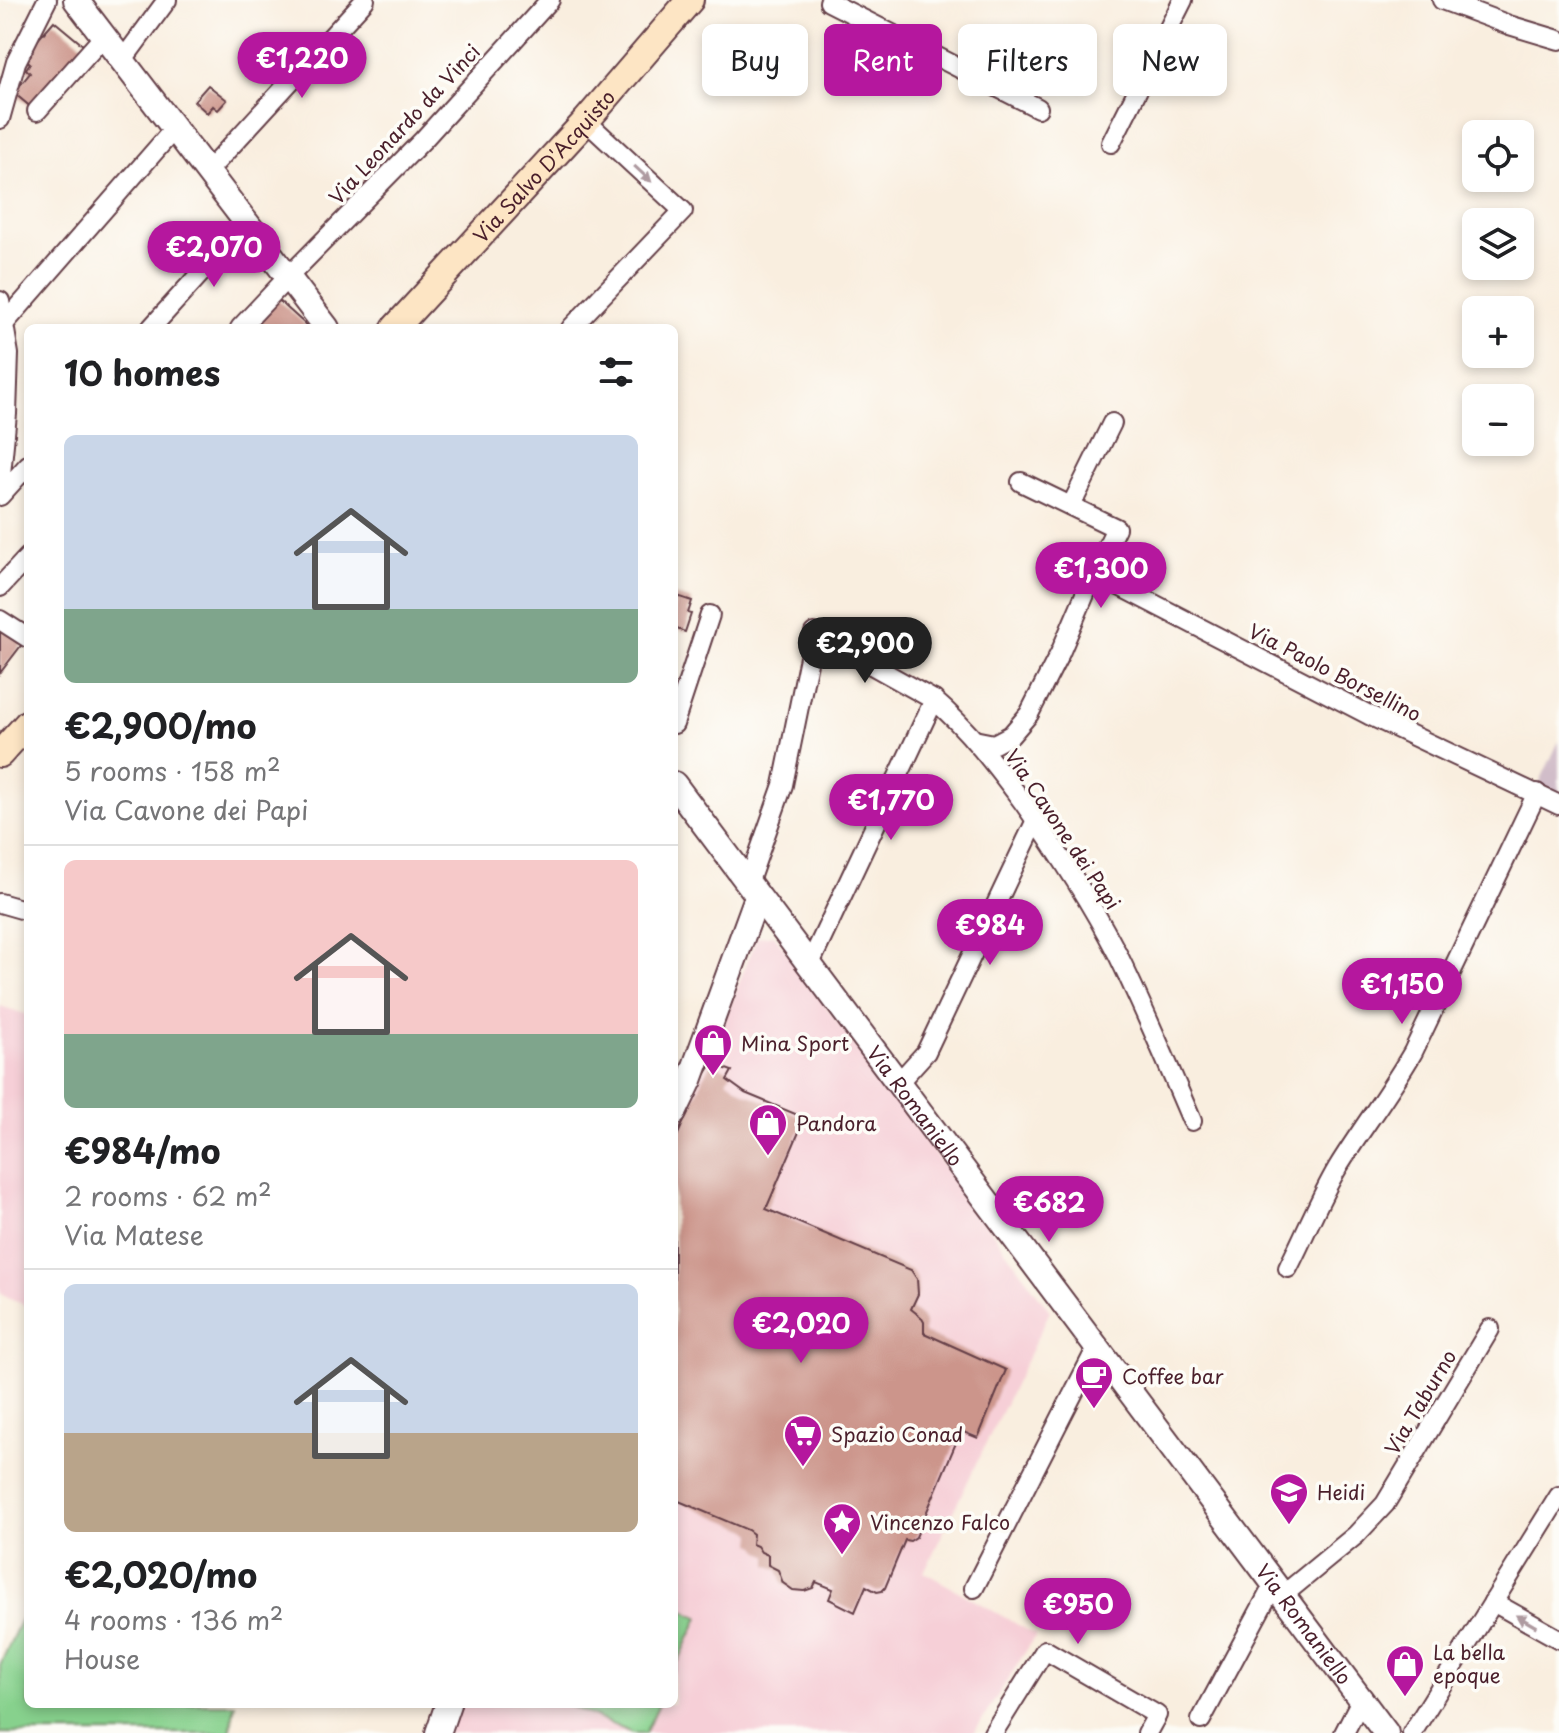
<!DOCTYPE html>
<meta charset="utf-8">
<style>
body{margin:0;font-family:"Playpen Sans",sans-serif;background:#f6f6f6;color:#202124;height:100vh;display:flex;flex-direction:column;font-size:30px;white-space:nowrap}
*{box-sizing:border-box;margin:0}
p{font-size:26px;color:#757577}
.icon{flex:none;width:44px;height:44px;fill:none;stroke:currentColor;stroke-width:2;stroke-linecap:round;stroke-linejoin:round}
.map{position:relative;flex:1;overflow:hidden}
.drawer{position:absolute;left:24px;top:324px;width:654px;height:1384px;display:flex;flex-direction:column;background:#fff;border-radius:12px;box-shadow:0 4px 12px #0003}
.drawer>*{flex:none}
.guide{position:absolute;left:702px;top:24px;width:736px;height:72px;display:flex;gap:16px}
.tools{position:absolute;left:1462px;top:120px;display:grid;gap:16px}
.tools a{display:grid;place-items:center;width:72px;height:72px;border-radius:12px;background:#fff;box-shadow:0 4px 12px #0003;font-size:40px}
.price{position:absolute;translate:-50% -68px;padding:0 18px;border-radius:28px;background:#b5179e;color:#fff;font-size:26px;line-height:52px;filter:drop-shadow(0 2px 4px #0008)}
.price::after{content:'';position:absolute;left:50%;top:48px;width:24px;height:18px;margin-left:-12px;background:inherit;clip-path:polygon(0 0,100% 0,50% 100%)}
.price.selected{background:#222;color:#fff}
ul{padding:0;list-style:none}
li{display:grid;align-content:center;gap:16px;height:424px;padding:0 40px}
li+li{border-top:2px solid #e0e0e0}
li span{display:grid;place-items:center;height:248px;border-radius:12px;color:#555}
li>.icon{margin-inline-start:auto}
span .icon{width:144px;height:144px;fill:#fffc;stroke-width:1}
li b{font-size:34px}
h2{display:flex;justify-content:space-between;align-items:center;height:96px;padding:0 40px;font-size:34px}
.tag{padding:0 28px;border-radius:12px;background:#fff;box-shadow:0 4px 12px #0003;font-size:28px;line-height:72px}
.tag.selected{background:#b5179e;color:#fff}
.map>svg:first-child{display:block}
</style>
<div class="map">
<svg width="1559" height="1733" viewBox="0 0 1559 1733">
<rect width="100%" height="100%" fill="#fdfcf7"/>
<filter id="ink" filterUnits="userSpaceOnUse"><feTurbulence type="fractalNoise" baseFrequency=".0125" numOctaves="2"/><feDisplacementMap in="SourceGraphic" scale="16" xChannelSelector="R" yChannelSelector="G"/><feConvolveMatrix kernelMatrix="1 2 1 2 8 2 1 2 1" color-interpolation-filters="sRGB"/></filter>
<filter id="wash" filterUnits="userSpaceOnUse"><feTurbulence type="fractalNoise" baseFrequency=".006" numOctaves="4" result="noise"/><feDisplacementMap in="SourceGraphic" scale="32" xChannelSelector="R" yChannelSelector="G"/><feGaussianBlur stdDeviation="1.8" result="paint"/><feColorMatrix in="noise" values="0 0 0 0 0 0 0 0 0 0 0 0 0 0 0 0 0 1.4 0 .05"/><feComposite in="paint" operator="in"/></filter>
<g filter="url(#wash)">
<rect width="100%" height="100%" fill="#f9eedf"/>
<!-- built -->
<g fill="#f6cfd7">
<path d="M774,935L1050,1311L924,1572L1036,1635L974,1733H448L458,1704H674V1128L709,1060L757,937Z"/>
<path d="M0,1006L28,1015V1307L0,1293Z"/>
</g>
<!-- industrial -->
<path fill="#d1bdc9" d="M1559,741V797L1538,786Z"/>
<!-- green -->
<g fill="#87d18d" stroke="#68785c" stroke-width="2">
<path d="M28,1604V1704H235L230,1733H0V1665Z"/>
<path d="M674,1606L699,1617L674,1671Z"/>
<path d="M565,1704H659L645,1733H632Z"/>
</g>
<g id="blocks">
<!-- building -->
<g fill="#cc958b">
<path d="M54,21L84,46L32,108L14,93L30,73L26,69L30,63L23,57Z"/>
<path d="M208,85L227,100L218,110L213,106L207,113L194,101Z"/>
<path d="M275,297L306,325L304,328H247Z"/>
<path d="M674,595L692,601L688,613L691,614L685,632L674,628Z"/>
<path d="M0,625L23,643L0,673Z"/>
<path d="M712,1064L732,1071L727,1080L745,1093L805,1118L766,1209L911,1270L917,1279L918,1294L911,1309L921,1317L924,1322V1333L1006,1370L978,1438L961,1431L916,1537L910,1541L905,1540L885,1588L882,1591L877,1592L866,1586L855,1612L829,1599L833,1589L816,1582L813,1588L804,1591L793,1590L783,1583L778,1570L768,1565V1555L761,1552L757,1546L752,1544L753,1534L748,1530L674,1499V1143L705,1075Z"/>
</g>
</g>
</g>
<g filter="url(#ink)">
<use href="#blocks" fill-opacity="0" stroke="#643e46" stroke-width="2"/>
<g fill="none" stroke-linecap="round" stroke-linejoin="round">
<defs>
<g id="minor">
<path d="M830,0L829,2L1038,108"/>
<path d="M1442,0L1509,25L1559,40"/>
<path d="M122,61L167,0"/>
<path d="M37,111L104,36"/>
<path d="M0,119L16,62L47,0"/>
<path d="M1111,143L1183,0"/>
<path d="M208,171L365,0"/>
<path d="M0,301L9,354L7,414L0,484"/>
<path d="M4,324L175,128"/>
<path d="M151,328L247,222"/>
<path d="M240,328L288,277L423,140L550,0"/>
<path d="M571,328L683,211L586,121"/>
<path d="M0,496L28,465"/>
<path d="M1071,506L1112,423"/>
<path d="M1094,573L1369,715L1559,805"/>
<path d="M0,587L28,557"/>
<path d="M0,620L28,638"/>
<path d="M674,724L710,615"/>
<path d="M974,740L994,744L1011,735L1029,714L1060,653L1094,573L1116,528L1021,482"/>
<path d="M748,884L783,785L814,633L934,700C969,730 996,766 1023,802C1057,850 1090,901 1117,953C1144,1008 1168,1065 1192,1121"/>
<path d="M0,903L28,911"/>
<path d="M809,966L934,700"/>
<path d="M898,1083L926,1052L1036,820"/>
<path d="M1288,1268C1305,1235 1319,1199 1338,1167C1362,1128 1390,1092 1413,1052L1537,793"/>
<path d="M974,1588L1097,1347"/>
<path d="M1283,1595L1356,1535L1385,1504L1490,1329"/>
<path d="M1493,1602L1559,1639"/>
<path d="M1201,1720L1274,1584"/>
<path d="M993,1733L1045,1650L1157,1715L1147,1733"/>
<path d="M1344,1733L1361,1700"/>
<path d="M1412,1733L1559,1496"/>
</g>
<g id="tertiary">
<path d="M76,0L327,328"/>
<path id="s1" d="M674,784L1386,1733"/>
<path d="M674,1113L690,1080L757,897"/>
<path d="M438,1733L448,1704"/>
</g>
<g id="secondary">
<path id="s2" d="M395,328L586,121L690,0"/>
<path d="M0,754L28,723"/>
</g>
</defs>
<!-- minor casing -->
<use href="#minor" stroke="#643e46" stroke-width="22"/>
<!-- tertiary casing -->
<use href="#tertiary" stroke="#643e46" stroke-width="28"/>
<!-- secondary casing -->
<use href="#secondary" stroke="#643e46" stroke-width="30"/>
<!-- minor -->
<use href="#minor" stroke="#fff" stroke-width="18"/>
<!-- tertiary -->
<use href="#tertiary" stroke="#fff" stroke-width="24"/>
<!-- secondary -->
<use href="#secondary" stroke="#fde5c4" stroke-width="26"/>
</g>
<!-- one-way arrows -->
<defs><path id="oneway-solid" d="M-6-.8H1V-3.2L6.5 0L1 3.2V.8H-6Z" transform="scale(2)"/></defs>
<g fill="#ae9aa0">
<use href="#oneway-solid" transform="translate(643 174) rotate(43)"/>
<use href="#oneway-solid" transform="translate(1526 1621) rotate(-150)"/>
</g>
</g>
<!-- icons -->
<defs>
<symbol id="shop-pin" viewBox="-11 -11 22 30"><path d="M0 17L-7.5 6A9.5 9.5 0 1 1 7.5 6Z" fill="#b5179e" stroke="#fdfcf7"/><path d="M-5-2.5h2.3a2.7 3.5 0 0 1 5.4 0H5L5.5 6h-11ZM-1.5-2.5h3a1.5 2.3 0 0 0-3 0Z" fill="#fff"/></symbol>
<symbol id="cafe-pin" viewBox="-11 -11 22 30"><path d="M0 17L-7.5 6A9.5 9.5 0 1 1 7.5 6Z" fill="#b5179e" stroke="#fdfcf7"/><path d="M-5.5-4.5H6V0H3Q3 3.5 0 3.5H-2.5Q-5.5 3.5-5.5 0ZM3-3.2v2h1.7v-2ZM-6 4.5H4V6H-6Z" fill="#fff"/></symbol>
<symbol id="supermarket-pin" viewBox="-11 -11 22 30"><path d="M0 17L-7.5 6A9.5 9.5 0 1 1 7.5 6Z" fill="#b5179e" stroke="#fdfcf7"/><path d="M-6-5.5h2.5l.6 2H6L4.5 2H-2.5L-4.4-4H-6ZM-1.5 3.2a1.3 1.3 0 1 0 .1 0ZM3 3.2a1.3 1.3 0 1 0 .1 0Z" fill="#fff"/></symbol>
<symbol id="school-pin" viewBox="-11 -11 22 30"><path d="M0 17L-7.5 6A9.5 9.5 0 1 1 7.5 6Z" fill="#b5179e" stroke="#fdfcf7"/><path d="M0-5L7-2L0 1L-7-2ZM-4 1L0 2.5L4 1V4Q0 6-4 4Z" fill="#fff"/></symbol>
<symbol id="sight-pin" viewBox="-11 -11 22 30"><path d="M0 17L-7.5 6A9.5 9.5 0 1 1 7.5 6Z" fill="#b5179e" stroke="#fdfcf7"/><path d="M0-6L1.8-2.2L6-1.7L2.9 1.2L3.7 5.4L0 3.3L-3.7 5.4L-2.9 1.2L-6-1.7L-1.8-2.2Z" fill="#fff"/></symbol>
</defs>
<g fill-rule="evenodd">
<use href="#shop-pin" x="691" y="1021" width="44" height="60"/>
<use href="#shop-pin" x="746" y="1101" width="44" height="60"/>
<use href="#cafe-pin" x="1072" y="1354" width="44" height="60"/>
<use href="#supermarket-pin" x="781" y="1412" width="44" height="60"/>
<use href="#school-pin" x="1267" y="1470" width="44" height="60"/>
<use href="#sight-pin" x="820" y="1500" width="44" height="60"/>
<use href="#shop-pin" x="1383" y="1642" width="44" height="60"/>
</g>
<g text-anchor="middle" dominant-baseline="central" stroke-width="7" stroke-linejoin="round" paint-order="stroke">
<!-- street labels -->
<g font-size="20" fill="#4a1f2b" stroke="#fdfcf7">
<text transform="translate(404 124) rotate(-47)">Via Leonardo da Vinci</text>
<text stroke="none"><textPath href="#s2" startOffset="220">Via Salvo D'Acquisto</textPath></text>
<text transform="translate(1335 672) rotate(27)">Via Paolo Borsellino</text>
<text transform="translate(1063 829) rotate(56)">Via Cavone dei Papi</text>
<text stroke="none"><textPath href="#s1" startOffset="402">Via Romaniello</textPath></text>
<text transform="translate(1420 1402) rotate(-59)">Via Taburno</text>
<text stroke="none"><textPath href="#s1" startOffset="1050">Via Romaniello</textPath></text>
</g>
<!-- poi labels -->
<g font-size="20" fill="#4a1f2b" stroke="#fdfcf7" text-anchor="start">
<text x="741" y="1043">Mina Sport</text>
<text x="796" y="1123">Pandora</text>
<text x="1122" y="1376">Coffee bar</text>
<text x="831" y="1434">Spazio Conad</text>
<text x="1317" y="1492">Heidi</text>
<text x="870" y="1522">Vincenzo Falco</text>
<text x="1433" y="1652">La bella<tspan x="1433" dy="23">epoque</tspan></text>
</g>
</g>
</svg>
<div class="tools">
<a><svg class="icon" aria-label="locate" viewBox="0 0 24 24"><circle cx="12" cy="12" r="6"/><path d="M12 2v4M12 18v4M2 12h4M18 12h4"/></svg></a>
<a><svg class="icon" aria-label="layers" viewBox="0 0 24 24"><path d="M12 4l9 5-9 5-9-5zM3 14l9 5 9-5"/></svg></a>
<a>+</a>
<a>−</a>
</div>
<b class="price" style="left:302px;top:100px">€1,220</b>
<b class="price" style="left:214px;top:289px">€2,070</b>
<b class="price" style="left:1101px;top:610px">€1,300</b>
<b class="price selected" style="left:865px;top:685px">€2,900</b>
<b class="price" style="left:891px;top:842px">€1,770</b>
<b class="price" style="left:990px;top:967px">€984</b>
<b class="price" style="left:1402px;top:1026px">€1,150</b>
<b class="price" style="left:1049px;top:1244px">€682</b>
<b class="price" style="left:801px;top:1365px">€2,020</b>
<b class="price" style="left:1078px;top:1646px">€950</b>
<div class="guide">
<a class="tag">Buy</a>
<a class="tag selected">Rent</a>
<a class="tag">Filters</a>
<a class="tag">New</a>
</div>
<section class="drawer">
<h2>10 homes<svg class="icon" aria-label="filters" viewBox="0 0 24 24"><path d="M4 7h16M4 17h16"/><circle cx="9" cy="7" r="2"/><circle cx="15" cy="17" r="2"/></svg></h2>
<ul>
<li><span style="background:linear-gradient(#c9d6e8 70%,#7fa58c 0)"><svg class="icon" aria-label="home" viewBox="0 0 24 24"><path d="M3 11l9-7 9 7M6 9v11h12V9"/></svg></span><div><b>€2,900/mo</b><p>5 rooms · 158 m²</p><p>Via Cavone dei Papi</p></div></li>
<li><span style="background:linear-gradient(#f6c9c9 70%,#7fa58c 0)"><svg class="icon" aria-label="home" viewBox="0 0 24 24"><path d="M3 11l9-7 9 7M6 9v11h12V9"/></svg></span><div><b>€984/mo</b><p>2 rooms · 62 m²</p><p>Via Matese</p></div></li>
<li><span style="background:linear-gradient(#c9d6e8 60%,#b9a48a 0)"><svg class="icon" aria-label="home" viewBox="0 0 24 24"><path d="M3 11l9-7 9 7M6 9v11h12V9"/></svg></span><div><b>€2,020/mo</b><p>4 rooms · 136 m²</p><p>House</p></div></li>
</ul>
</section>
</div>
